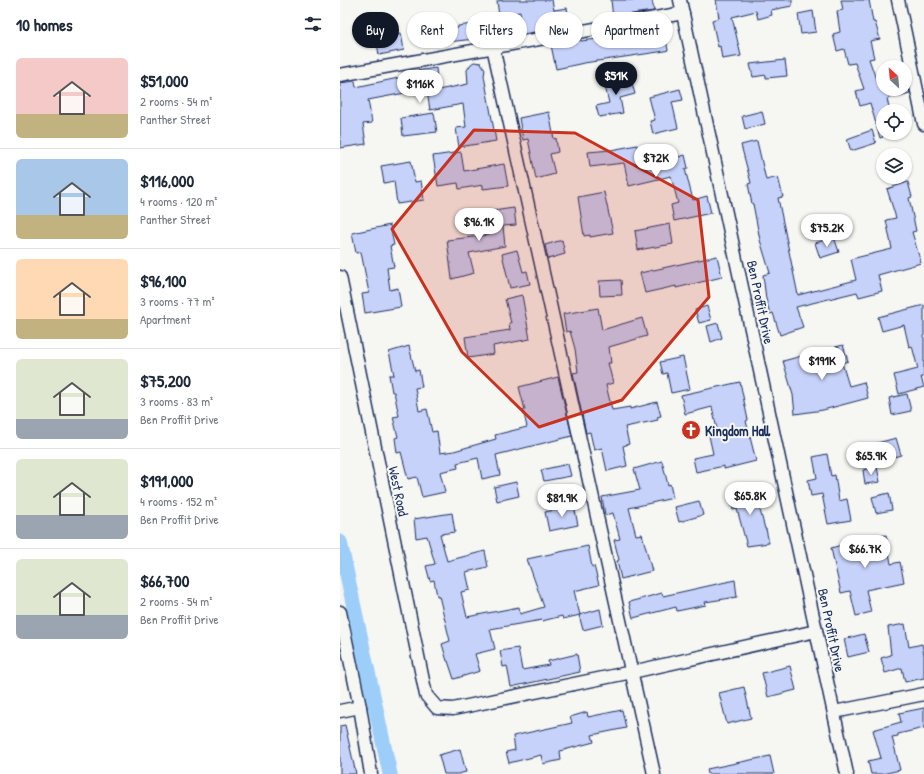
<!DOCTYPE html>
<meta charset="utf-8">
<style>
body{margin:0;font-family:"Patrick Hand",sans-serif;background:#f2f2f3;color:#1f2937;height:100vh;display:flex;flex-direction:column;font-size:15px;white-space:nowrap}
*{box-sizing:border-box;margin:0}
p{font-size:13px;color:#747a83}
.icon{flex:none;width:22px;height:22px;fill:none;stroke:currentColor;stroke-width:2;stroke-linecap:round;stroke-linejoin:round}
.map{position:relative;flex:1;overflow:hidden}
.side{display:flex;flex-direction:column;background:#fff;width:340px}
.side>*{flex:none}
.hud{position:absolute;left:12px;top:12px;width:380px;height:36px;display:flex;gap:8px}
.needle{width:26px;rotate:334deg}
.buttons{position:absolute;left:536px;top:60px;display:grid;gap:8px}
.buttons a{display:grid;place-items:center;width:36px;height:36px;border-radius:50%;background:#fff;box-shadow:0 1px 3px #0004;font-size:20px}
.price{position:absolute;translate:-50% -34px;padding:0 9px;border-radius:14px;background:#fff;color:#222;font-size:13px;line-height:26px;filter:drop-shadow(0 1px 2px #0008)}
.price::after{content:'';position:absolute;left:50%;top:24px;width:12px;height:9px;margin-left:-6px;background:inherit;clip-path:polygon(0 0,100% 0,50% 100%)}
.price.current{background:#111827;color:#fff}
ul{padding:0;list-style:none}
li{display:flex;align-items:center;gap:12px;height:100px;padding:0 16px}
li+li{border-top:1px solid #e0e1e3}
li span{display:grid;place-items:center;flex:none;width:112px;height:80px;border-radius:6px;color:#555}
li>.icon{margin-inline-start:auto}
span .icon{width:48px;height:48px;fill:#fffc;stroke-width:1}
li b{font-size:17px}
h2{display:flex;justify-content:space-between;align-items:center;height:48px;padding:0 16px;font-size:17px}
.tag{padding:0 14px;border-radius:18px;background:#fff;box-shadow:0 1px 3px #0004;font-size:14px;line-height:36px}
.tag.current{background:#111827;color:#fff}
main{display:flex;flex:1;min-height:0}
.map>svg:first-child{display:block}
</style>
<main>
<section class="side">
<h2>10 homes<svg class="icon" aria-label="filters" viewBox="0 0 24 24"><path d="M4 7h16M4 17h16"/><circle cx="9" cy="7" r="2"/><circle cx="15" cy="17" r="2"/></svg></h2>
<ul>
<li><span style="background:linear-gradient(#f6c9c9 70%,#c2b280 0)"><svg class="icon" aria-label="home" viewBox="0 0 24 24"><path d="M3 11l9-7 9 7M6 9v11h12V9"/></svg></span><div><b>$51,000</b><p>2 rooms · 54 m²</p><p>Panther Street</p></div></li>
<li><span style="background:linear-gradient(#a9c7e8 70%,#c2b280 0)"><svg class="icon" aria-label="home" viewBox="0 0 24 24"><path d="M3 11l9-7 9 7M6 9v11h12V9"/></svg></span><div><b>$116,000</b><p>4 rooms · 120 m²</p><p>Panther Street</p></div></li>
<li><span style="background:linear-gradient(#ffd9b3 75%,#c2b280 0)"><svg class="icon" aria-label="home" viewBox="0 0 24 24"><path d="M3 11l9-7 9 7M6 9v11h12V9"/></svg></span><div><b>$96,100</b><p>3 rooms · 77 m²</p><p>Apartment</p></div></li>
<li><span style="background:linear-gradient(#dfe7d0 75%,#9aa5b1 0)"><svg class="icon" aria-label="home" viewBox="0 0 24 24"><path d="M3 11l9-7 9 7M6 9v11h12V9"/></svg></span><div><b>$75,200</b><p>3 rooms · 83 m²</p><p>Ben Proffit Drive</p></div></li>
<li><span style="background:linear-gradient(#dfe7d0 70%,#9aa5b1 0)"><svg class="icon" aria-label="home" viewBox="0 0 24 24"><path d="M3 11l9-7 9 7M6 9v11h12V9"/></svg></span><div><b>$191,000</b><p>4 rooms · 152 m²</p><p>Ben Proffit Drive</p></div></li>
<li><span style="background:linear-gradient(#dfe7d0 70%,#9aa5b1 0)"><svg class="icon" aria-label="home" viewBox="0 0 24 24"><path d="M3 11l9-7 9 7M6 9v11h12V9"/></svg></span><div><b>$66,700</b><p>2 rooms · 54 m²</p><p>Ben Proffit Drive</p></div></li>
</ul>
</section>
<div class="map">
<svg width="584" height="774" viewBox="0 0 584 774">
<rect width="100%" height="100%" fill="#f6f6f2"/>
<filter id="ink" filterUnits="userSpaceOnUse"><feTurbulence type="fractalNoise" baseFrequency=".025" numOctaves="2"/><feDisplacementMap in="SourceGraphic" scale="8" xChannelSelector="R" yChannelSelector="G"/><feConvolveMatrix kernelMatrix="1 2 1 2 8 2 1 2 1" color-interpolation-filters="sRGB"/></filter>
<g filter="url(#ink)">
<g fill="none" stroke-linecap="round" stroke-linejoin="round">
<!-- canal -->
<path stroke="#9ccef9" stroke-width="15" d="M0,542L50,774"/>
</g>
<!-- building -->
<g fill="#c7d2fa" stroke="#1b2f5e">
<path d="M164,0H212L214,10L227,8L230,26L183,34L180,12L159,16L157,1Z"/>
<path d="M271,0H312L314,11L284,15V16L273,18Z"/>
<path d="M376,0H452V6L431,10L432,15L418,19L416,11L392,17L401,56L382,59L380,46L378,47L372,20L379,18Z"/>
<path d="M501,0H529L533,22H535L540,39L530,41L534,58L529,59L538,85L543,84V89H569L570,93L547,99L550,111H543V137L540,138L530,103L520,106L516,91L524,89L515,63L508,64L504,49L497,51L493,34L500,32L497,11L503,10Z"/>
<path d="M473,11L476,32L461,34L458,14Z"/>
<path d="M133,24L135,39L88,44L86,33L118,28V26Z"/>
<path d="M324,30L328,50L325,51L244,63L216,69L211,45L232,41V42L241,40V41L276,37L275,33L286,31L287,38Z"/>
<path d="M61,33L64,50L39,55L36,37Z"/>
<path d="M445,60L447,76L426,78V75L413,77L410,64Z"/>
<path d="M134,62L141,63L145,69L144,76L156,141L119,147L116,128L126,127L123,104L90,110L87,91L65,94V93L28,100L32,123L23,124L26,144L0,148V83L15,81L16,87L63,77L62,73L96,68L98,90L128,84L127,70L131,64Z"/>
<path d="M290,76L295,94L280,98L283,113L259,117L256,106L269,103L264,82Z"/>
<path d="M340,89L343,100L332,102L338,128L313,134L310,121L315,120L309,97Z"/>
<path d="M422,111L425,124L405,129L402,116Z"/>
<path d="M209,112L214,139L216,138L218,152L210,154L215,174L196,179L188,139L183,140L179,118Z"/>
<path d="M94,113L97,132L63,136L61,118Z"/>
<path d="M532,130L536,143L511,151L507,139Z"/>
<path d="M417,141L426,180L438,177L443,197L438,198L458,295L516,280L511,259L552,249L546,220L556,218L547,189L568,182L572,197L569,198L576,231L572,232L581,263L538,275L542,291L519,297L517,292L456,307L463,327L440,335L433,313L430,314L426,299L423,275L430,273L420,240L413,204H412L408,184L411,183L401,145Z"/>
<path d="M297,145L301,164L309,162L310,165L345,155L348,168L345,169L353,200L367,196L371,213L334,221L331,205L338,203L331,176L289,186L284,163L250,167L248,152L271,150Z"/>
<path d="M121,152L124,171L164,164L168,186L143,189V185L119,189L118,183L98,186L93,156Z"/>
<path d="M71,161L75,182L81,181L84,200L57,204L54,181L44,183L41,166Z"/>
<path d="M264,192L273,233L250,237V235L244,236L238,197Z"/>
<path d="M174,208L176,225L163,226L165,246L129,253L134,273L112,279L107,240L149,235L145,212Z"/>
<path d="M330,224L333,244L298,250L295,231Z"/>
<path d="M50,225L54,245L50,246L54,267L47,268L50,290L58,288L61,307L25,313L22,294L29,293L21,252L16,253L12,233Z"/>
<path d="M494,237L499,252L480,258L475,243Z"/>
<path d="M222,240L225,254L208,259L205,245Z"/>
<path d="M177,250L183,272L187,271L190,284L170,288L162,254Z"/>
<path d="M377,256L382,277L336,288V286L305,293L300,273Z"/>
<path d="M281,280L282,295L260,296L259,281Z"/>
<path d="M182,295L190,339L153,346L154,354L128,358L125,337L170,330L169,323H171L165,299Z"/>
<path d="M584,305V376L581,377L584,387L559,394L554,375L578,369L572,346L569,347L564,325L542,331L538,317Z"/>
<path d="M367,306L371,320L359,323L355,310Z"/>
<path d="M258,308L262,330L302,318L307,336L269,347L271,363H268L273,383L266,385L272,410L290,407V409L317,402L321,416L317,417L318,420L285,427L289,444L283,446L287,466L267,471L262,448L254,450L250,432L246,433L233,373L238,372L235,349L230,331L226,332L223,314Z"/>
<path d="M378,323L382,338L371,342L367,326Z"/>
<path d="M503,345L508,361L502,363L509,386L524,382L528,398L483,410L455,414L453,395L443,361Z"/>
<path d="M69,346L75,371L79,370L82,387L75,388L79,411L87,409L92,432L97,431L100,453L114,451L156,439L155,435L187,427L183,410H185L179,387L218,377L232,436L156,455L160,475L142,479L138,458L117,463L118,468L100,472L105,492L82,497L77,477L68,479L61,452L57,453L55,438L58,437L53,417L59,416L54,392H52L49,375H54L49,352Z"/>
<path d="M343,357L350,389L331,393L327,373L323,374L320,362Z"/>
<path d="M400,382L408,420L406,421L416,461L384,469V466L356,472L353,458L373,454L368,431L377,429L372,407L345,414L341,395Z"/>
<path d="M567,394L571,411L552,415L549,398Z"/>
<path d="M556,438L561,455L535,462L530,445Z"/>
<path d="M487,454L491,476L495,475L499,501L507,499L511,520L488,524L482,494L471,496L468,480L477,478L473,457Z"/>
<path d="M322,461L328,485L330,484L333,498L289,508L296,535L302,534L312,571L281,579L277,561L279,560L274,540L280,539L273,513L265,515L262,497L300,490L294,469Z"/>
<path d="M228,464L231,476L204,481L201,470Z"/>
<path d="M537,467L540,482L525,484L523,470Z"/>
<path d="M176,482L179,496L157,501L154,487Z"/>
<path d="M414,487L425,529H426L429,543L407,546L397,509L393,510L389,493Z"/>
<path d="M549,493L552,510L536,513L532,497Z"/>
<path d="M359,501L363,515L339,522L335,507Z"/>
<path d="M234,506L238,525L209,531L205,512Z"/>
<path d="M112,513L115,532L100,534L107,561L145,551L148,567L126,572L130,590L121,592L127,617L179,607L180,614L204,607L187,559L248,546L252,567L254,566L259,585L234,591L240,615L223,619L222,616L202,621V620L150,629L155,649L135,654L140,671L114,679L108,661H107L102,644L110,641L99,596H97L94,580L90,581L86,566L95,564L87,536L76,538L74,519Z"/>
<path d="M546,535L551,564L560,562L564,582L526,590L531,612L516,616L510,591L501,593L491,548L527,538Z"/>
<path d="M395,580L397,597L365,602L366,605L337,611L336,607L293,618L289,602L322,593L323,596Z"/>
<path d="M260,609L263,625L243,630L239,615Z"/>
<path d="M565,624L569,647L582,644L584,655V678L565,682L562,668L545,673L541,658L551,655L548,627Z"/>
<path d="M524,634L529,652L508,657L504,639Z"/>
<path d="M178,648L182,670L209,665L208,661L237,654L240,672L171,687L167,666L163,667L160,651Z"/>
<path d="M450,666L456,690L428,697L422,673Z"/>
<path d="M404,687L411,718L387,724L379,693Z"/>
<path d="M584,708V728L558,734V736L552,737L560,770L542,774H531L528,761L541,758L533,730L561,722L559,713Z"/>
<path d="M282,710L286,728L252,735L254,742L220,751L221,760L203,764L201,755L169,763L166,752L175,750L173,736L232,723L230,717L247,712L248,717Z"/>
<path d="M5,725L16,774H0V726Z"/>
<path d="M120,749L126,772L118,774H104L99,755Z"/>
<path d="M430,756L434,774H368L367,769Z"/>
</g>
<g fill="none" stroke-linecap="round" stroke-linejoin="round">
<defs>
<g id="minor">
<path d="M340,0L507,774"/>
<path d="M558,0L584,124"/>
<path d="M153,47L314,774"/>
<path d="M0,75L343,13"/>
<path d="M0,277L86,695L97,708L113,709L292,672L476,631"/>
<path d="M0,612L20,707L31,774"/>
<path d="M0,711L20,707"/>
<path d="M494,712L584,694"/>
</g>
</defs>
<!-- minor casing -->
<use href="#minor" stroke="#1b2f5e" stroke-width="15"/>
<!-- minor -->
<use href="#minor" stroke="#f6f6f2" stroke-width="12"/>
</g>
</g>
<!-- marked area -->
<path fill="#c8321e" fill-opacity="0.2" stroke="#c8321e" stroke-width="3" stroke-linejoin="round" d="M134,130L235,133L358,200L369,297L282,400L199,427L122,352L52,229Z"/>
<!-- icons -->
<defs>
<symbol id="church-disc" viewBox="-11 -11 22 22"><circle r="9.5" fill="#c8321e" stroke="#f6f6f2"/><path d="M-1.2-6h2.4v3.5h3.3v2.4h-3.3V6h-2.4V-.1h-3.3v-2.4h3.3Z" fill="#fff"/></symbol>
</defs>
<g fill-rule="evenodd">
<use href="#church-disc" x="340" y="419" width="22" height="22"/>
</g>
<g text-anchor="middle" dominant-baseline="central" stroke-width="4" stroke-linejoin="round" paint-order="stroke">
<!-- street labels -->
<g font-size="14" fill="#1b2f5e" stroke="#f6f6f2">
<text transform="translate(421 302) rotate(78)">Ben Proffit Drive</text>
<text transform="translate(59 491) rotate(78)">West Road</text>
<text transform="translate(492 630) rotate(78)">Ben Proffit Drive</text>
</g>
<!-- poi labels -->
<g font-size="14" font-weight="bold" fill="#1b2f5e" stroke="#f6f6f2" text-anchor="start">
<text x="365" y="430">Kingdom Hall</text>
</g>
</g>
</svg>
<div class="buttons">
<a><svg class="needle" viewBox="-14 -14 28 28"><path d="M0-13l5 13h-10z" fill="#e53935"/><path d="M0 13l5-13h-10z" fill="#747a83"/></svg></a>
<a><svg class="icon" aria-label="locate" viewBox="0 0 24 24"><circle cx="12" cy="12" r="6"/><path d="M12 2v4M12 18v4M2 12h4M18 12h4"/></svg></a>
<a><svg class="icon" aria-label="layers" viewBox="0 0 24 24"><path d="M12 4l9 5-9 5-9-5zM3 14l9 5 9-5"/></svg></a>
</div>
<b class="price current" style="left:276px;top:96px">$51K</b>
<b class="price" style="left:80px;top:104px">$116K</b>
<b class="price" style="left:316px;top:178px">$72K</b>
<b class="price" style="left:139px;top:242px">$96.1K</b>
<b class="price" style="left:487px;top:248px">$75.2K</b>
<b class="price" style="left:482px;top:381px">$191K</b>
<b class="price" style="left:531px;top:476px">$65.9K</b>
<b class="price" style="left:410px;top:516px">$65.8K</b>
<b class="price" style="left:222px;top:518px">$81.9K</b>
<b class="price" style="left:525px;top:569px">$66.7K</b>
<div class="hud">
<a class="tag current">Buy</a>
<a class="tag">Rent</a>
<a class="tag">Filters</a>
<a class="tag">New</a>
<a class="tag">Apartment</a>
</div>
</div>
</main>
